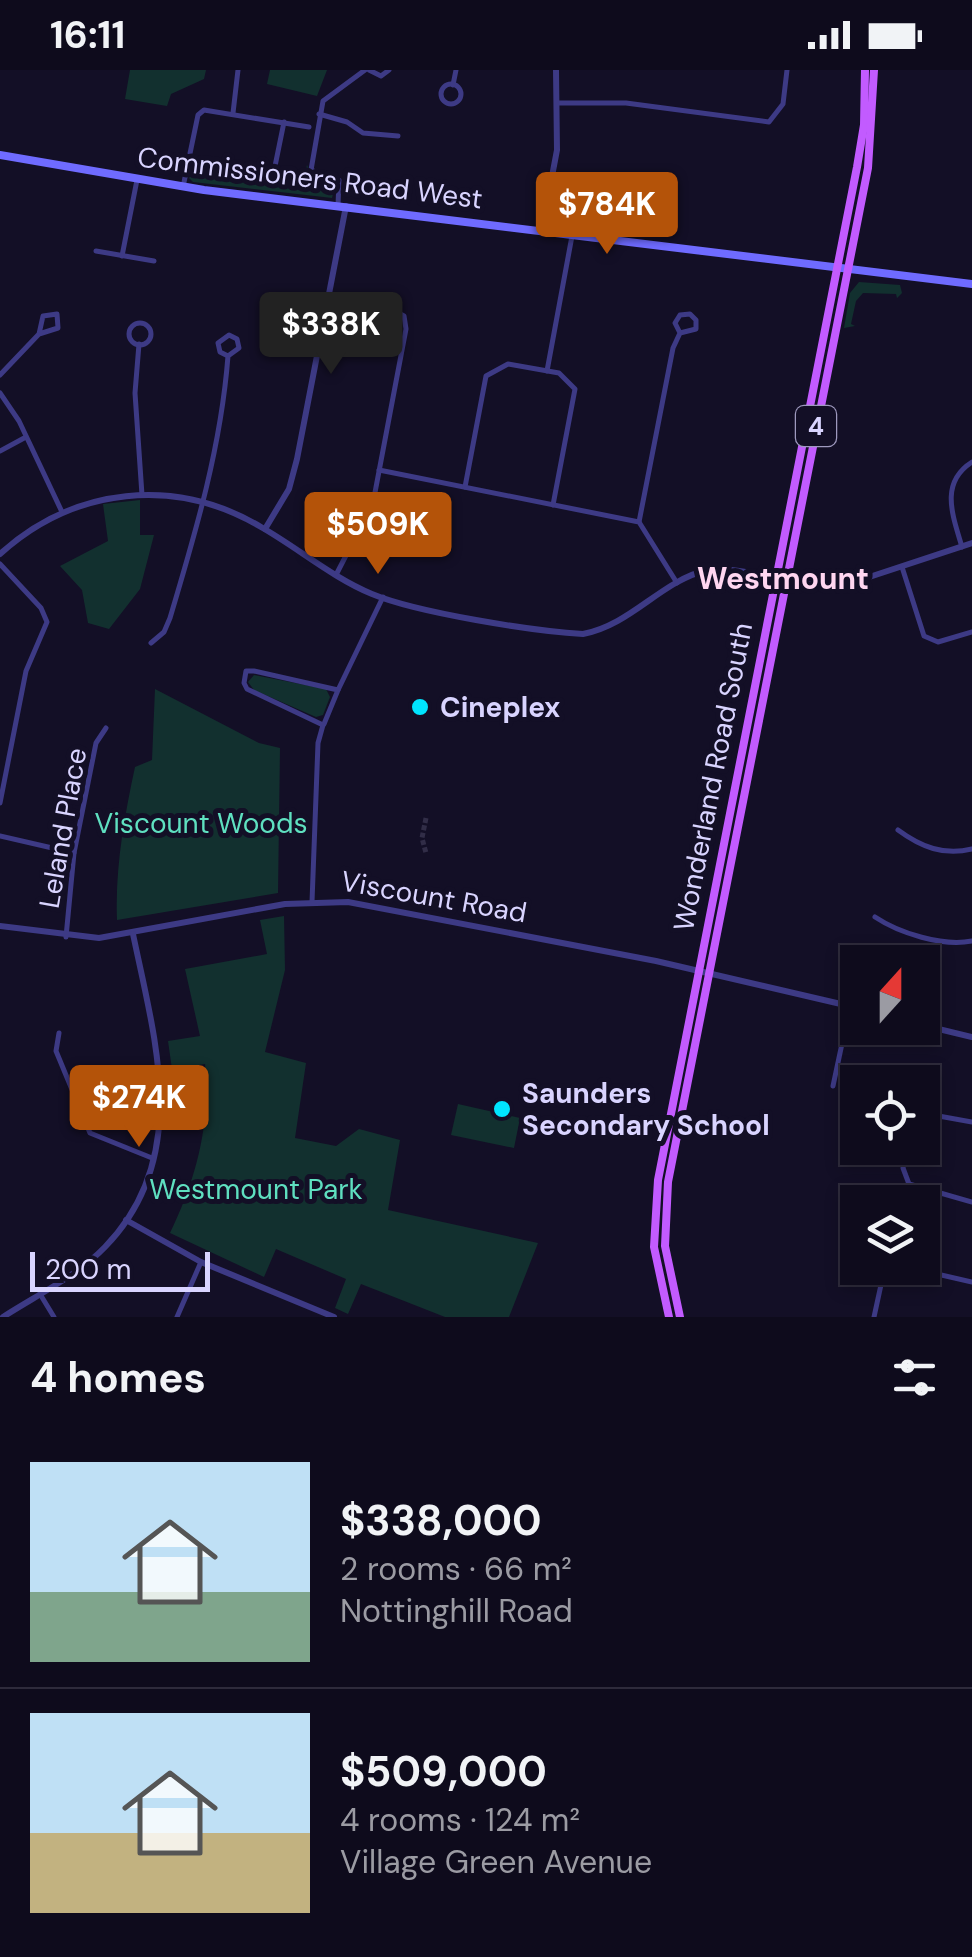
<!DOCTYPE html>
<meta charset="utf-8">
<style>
body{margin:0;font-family:"DM Sans",sans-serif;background:#1c1929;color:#f1f3f6;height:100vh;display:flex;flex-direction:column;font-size:38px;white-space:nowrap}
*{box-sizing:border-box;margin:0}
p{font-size:32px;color:#9b9ba3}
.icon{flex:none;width:55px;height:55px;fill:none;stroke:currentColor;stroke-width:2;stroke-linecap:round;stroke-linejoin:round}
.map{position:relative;height:1247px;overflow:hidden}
.panel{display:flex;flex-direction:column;background:#0e0b1c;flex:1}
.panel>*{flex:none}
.needle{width:65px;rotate:21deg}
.fabs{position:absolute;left:840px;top:875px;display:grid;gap:20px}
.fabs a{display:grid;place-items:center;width:100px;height:100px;border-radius:0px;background:#0e0b1c;box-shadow:0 5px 15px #0003,0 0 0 2px #2e2b3b;font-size:50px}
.scale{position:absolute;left:30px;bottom:25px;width:180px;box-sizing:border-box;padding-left:10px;border:5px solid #d9d4ff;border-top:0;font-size:28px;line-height:35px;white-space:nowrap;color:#d9d4ff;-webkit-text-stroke:8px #130f26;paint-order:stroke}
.price{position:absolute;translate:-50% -85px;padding:0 22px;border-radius:10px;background:#b45309;color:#fff;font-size:32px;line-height:65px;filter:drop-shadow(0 2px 5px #0008)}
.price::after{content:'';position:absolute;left:50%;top:60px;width:30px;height:22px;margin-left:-15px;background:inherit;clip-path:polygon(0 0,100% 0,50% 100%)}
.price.on{background:#222;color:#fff}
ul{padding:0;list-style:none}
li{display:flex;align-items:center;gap:30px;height:250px;padding:0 30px}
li+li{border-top:2px solid #2e2b3b}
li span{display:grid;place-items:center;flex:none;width:280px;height:200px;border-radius:0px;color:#555}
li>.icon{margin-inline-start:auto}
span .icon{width:120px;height:120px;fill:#fffc;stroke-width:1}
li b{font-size:42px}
h2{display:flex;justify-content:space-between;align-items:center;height:120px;padding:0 30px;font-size:42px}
.status{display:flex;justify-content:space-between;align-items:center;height:70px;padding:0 50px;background:#0e0b1c;direction:ltr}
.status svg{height:28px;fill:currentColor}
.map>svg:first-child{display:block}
</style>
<div class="status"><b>16:11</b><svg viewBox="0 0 49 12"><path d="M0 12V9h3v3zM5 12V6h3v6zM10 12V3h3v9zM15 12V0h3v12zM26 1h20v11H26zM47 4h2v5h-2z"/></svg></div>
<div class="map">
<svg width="972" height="1247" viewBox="0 0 972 1247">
<rect width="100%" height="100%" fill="#130f26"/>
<!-- green -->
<g fill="#12302f">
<path d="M130,0H206L204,9L171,24L167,36L125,29Z"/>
<path d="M270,0H327L317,26L267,14Z"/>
<path d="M307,95L313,108L336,111L332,128L193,112L189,108L196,100L302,115Z"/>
<path d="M859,212L900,215L902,223L897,228L896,224L863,223L856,231L851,254L855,256L844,258L850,223Z"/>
<path d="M140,430V465H154L140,519L109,559L88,553L82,520L60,496L108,471L103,434Z"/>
<path d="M254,605L326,619L330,627L323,645L316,647L254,620L248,612Z"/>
<path d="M155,619L259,673L280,678L278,823L117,850C115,799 124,748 135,697L152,690Z"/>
<path d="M284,846L285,900L265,982L306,993L295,1068L336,1076L359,1059L400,1070L388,1140L538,1173L509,1247H445L361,1214L348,1244L335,1238L346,1209L276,1179L264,1207L170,1163C196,1110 211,1053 205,994L172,999L168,971L200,966L185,899L267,884L260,850Z"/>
<path d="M458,1034L520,1048L514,1078L451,1065Z"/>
</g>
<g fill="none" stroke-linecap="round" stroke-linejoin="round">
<!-- minor-tunnel -->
<path stroke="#312d47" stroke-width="5" stroke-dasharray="5 2.5" stroke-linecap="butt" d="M426,748L422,768L426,783"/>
<!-- minor -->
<g stroke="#3d3a85" stroke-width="5">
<path d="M369,0L381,6L389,0"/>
<circle cx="451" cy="24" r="10"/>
<path d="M453,15L456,0"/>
<path d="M559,33H626L769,52L783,34L787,0"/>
<path d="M233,43L238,0"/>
<path d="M319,44L347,52L363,63L398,66"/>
<path d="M188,94L243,103"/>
<path d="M273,106L284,52"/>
<path d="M183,117L198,45L204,40L309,57"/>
<path d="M338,135L339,110L311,100L323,31L365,0"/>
<path d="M96,181L154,191"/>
<path d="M122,186L137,110"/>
<path d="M328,230L393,240L404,246L406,259L373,433L337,503"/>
<circle cx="140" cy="264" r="11"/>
<path d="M139,274L135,323L142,425"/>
<path d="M547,301L572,166"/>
<path d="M0,305L39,264L58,258L57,244L43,246L39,264"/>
<path d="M0,323L19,351L62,442"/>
<path d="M0,381L26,367"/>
<path d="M379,400L639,452L677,513"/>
<path d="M465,417L486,306L508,294L559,303L575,319L553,435"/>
<path d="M639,452L673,278L680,263L675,253L680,245L690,244L696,250V259L680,263"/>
<path d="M962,477C953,446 939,413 972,392"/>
<path d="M0,494L41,538L47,552L26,601L0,733"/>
<path d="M902,497L924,566L938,572L972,562"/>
<path d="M151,573L164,562L170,548C196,461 221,377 228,286L220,282L218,273L229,265L237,269L239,278L228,286"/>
<path d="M324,654L338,620"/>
<path d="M898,760C921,777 944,786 972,779"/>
<path d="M0,766L74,783"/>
<path d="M312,832L318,673L323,655L247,619L244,613L246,601H254L338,620L383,527"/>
<path d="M875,847C899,863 943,877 972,871"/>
<path d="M66,867L74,783L96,673L106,658"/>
<path d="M59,963L56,981L90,1063L152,1088"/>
<path d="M833,1016L850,936"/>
<path d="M922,1043L972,1052"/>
<path d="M907,1078L903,1098L909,1114L972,1132"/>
<path d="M911,1198L972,1212"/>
<path d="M40,1224L54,1247"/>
<path d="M177,1247L201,1192"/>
<path d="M874,1247L884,1201L890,1198"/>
</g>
<!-- tertiary -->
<g stroke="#3d3a85" stroke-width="6">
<path d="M542,159L557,80L556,0"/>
<path d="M265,459L289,419L297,389L346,136"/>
<path d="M0,484C74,417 175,406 261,457C298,478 333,508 372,524C418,543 533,561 583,564C631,555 661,511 707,500C737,494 801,518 839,517L972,473"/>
<path d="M0,856L99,868L285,834L348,832L656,891L858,938"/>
<path d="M922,955L972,967"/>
<path d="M126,1150L201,1192L334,1247"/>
<path d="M3,1247C37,1225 77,1206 105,1177C192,1088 155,970 133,864"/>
</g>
<!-- secondary -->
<path stroke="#6f6bff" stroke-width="8" d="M0,85L204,120L972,214"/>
<!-- primary -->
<g stroke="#c25bff" stroke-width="8">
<path d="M669,1247L654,1177L658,1110L857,97L864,55L865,0"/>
<path d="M680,1247L665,1176L668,1112L868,98L874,0"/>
</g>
</g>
<!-- markers -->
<g fill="#00e5ff" stroke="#130f26" stroke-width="4">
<circle cx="420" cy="637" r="10"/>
<circle cx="502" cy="1039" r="10"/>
</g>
<g text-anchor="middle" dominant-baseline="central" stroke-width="10" stroke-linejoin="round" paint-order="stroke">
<!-- shield labels -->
<rect fill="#130f26" stroke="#9e99be" stroke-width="2.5" x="796" y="336" width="40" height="40" rx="8"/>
<g font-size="25" font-weight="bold" fill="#d9d4ff">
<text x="816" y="356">4</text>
</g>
<!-- street labels -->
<g font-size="28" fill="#d9d4ff" stroke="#130f26">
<text transform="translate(310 108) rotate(7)">Commissioners Road West</text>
<text transform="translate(713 707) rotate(-79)">Wonderland Road South</text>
<text transform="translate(63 758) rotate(-80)">Leland Place</text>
<text transform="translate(434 827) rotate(10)">Viscount Road</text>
</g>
<!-- poi labels -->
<g font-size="28" font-weight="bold" fill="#d9d4ff" stroke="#130f26" text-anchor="start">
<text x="440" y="637">Cineplex</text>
<text x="522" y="1023">Saunders<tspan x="522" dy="32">Secondary School</tspan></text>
</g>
<!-- park labels -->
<g font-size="28" fill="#5fe0c0" stroke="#130f26">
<text x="201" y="753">Viscount Woods</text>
<text x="256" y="1119">Westmount Park</text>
</g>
<!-- neighbourhood labels -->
<g font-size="30" font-weight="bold" fill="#ffd6f0" stroke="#130f26">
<text x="783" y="508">Westmount</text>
</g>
</g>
</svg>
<div class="fabs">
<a><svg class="needle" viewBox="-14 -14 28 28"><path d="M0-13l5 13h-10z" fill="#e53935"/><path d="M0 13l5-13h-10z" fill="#9b9ba3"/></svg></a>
<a><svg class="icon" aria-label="locate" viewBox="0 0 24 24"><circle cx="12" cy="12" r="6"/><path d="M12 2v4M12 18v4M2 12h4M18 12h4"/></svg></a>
<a><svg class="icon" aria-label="layers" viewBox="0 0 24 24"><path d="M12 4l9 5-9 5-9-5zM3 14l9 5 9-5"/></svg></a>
</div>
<div class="scale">200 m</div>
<b class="price" style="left:607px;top:187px">$784K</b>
<b class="price on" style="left:331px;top:307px">$338K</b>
<b class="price" style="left:378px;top:507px">$509K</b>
<b class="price" style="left:139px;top:1080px">$274K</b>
</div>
<section class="panel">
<h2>4 homes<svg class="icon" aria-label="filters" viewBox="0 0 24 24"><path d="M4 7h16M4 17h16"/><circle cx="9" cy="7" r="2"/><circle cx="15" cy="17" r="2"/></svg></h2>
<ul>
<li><span style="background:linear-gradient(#bfe0f5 65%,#7fa58c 0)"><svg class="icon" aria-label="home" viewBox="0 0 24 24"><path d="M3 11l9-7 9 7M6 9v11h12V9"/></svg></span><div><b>$338,000</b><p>2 rooms · 66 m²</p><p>Nottinghill Road</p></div></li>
<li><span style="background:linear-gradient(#bfe0f5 60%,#c2b280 0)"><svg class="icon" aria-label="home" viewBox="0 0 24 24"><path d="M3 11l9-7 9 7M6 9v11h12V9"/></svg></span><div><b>$509,000</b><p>4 rooms · 124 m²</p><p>Village Green Avenue</p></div></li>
</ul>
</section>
